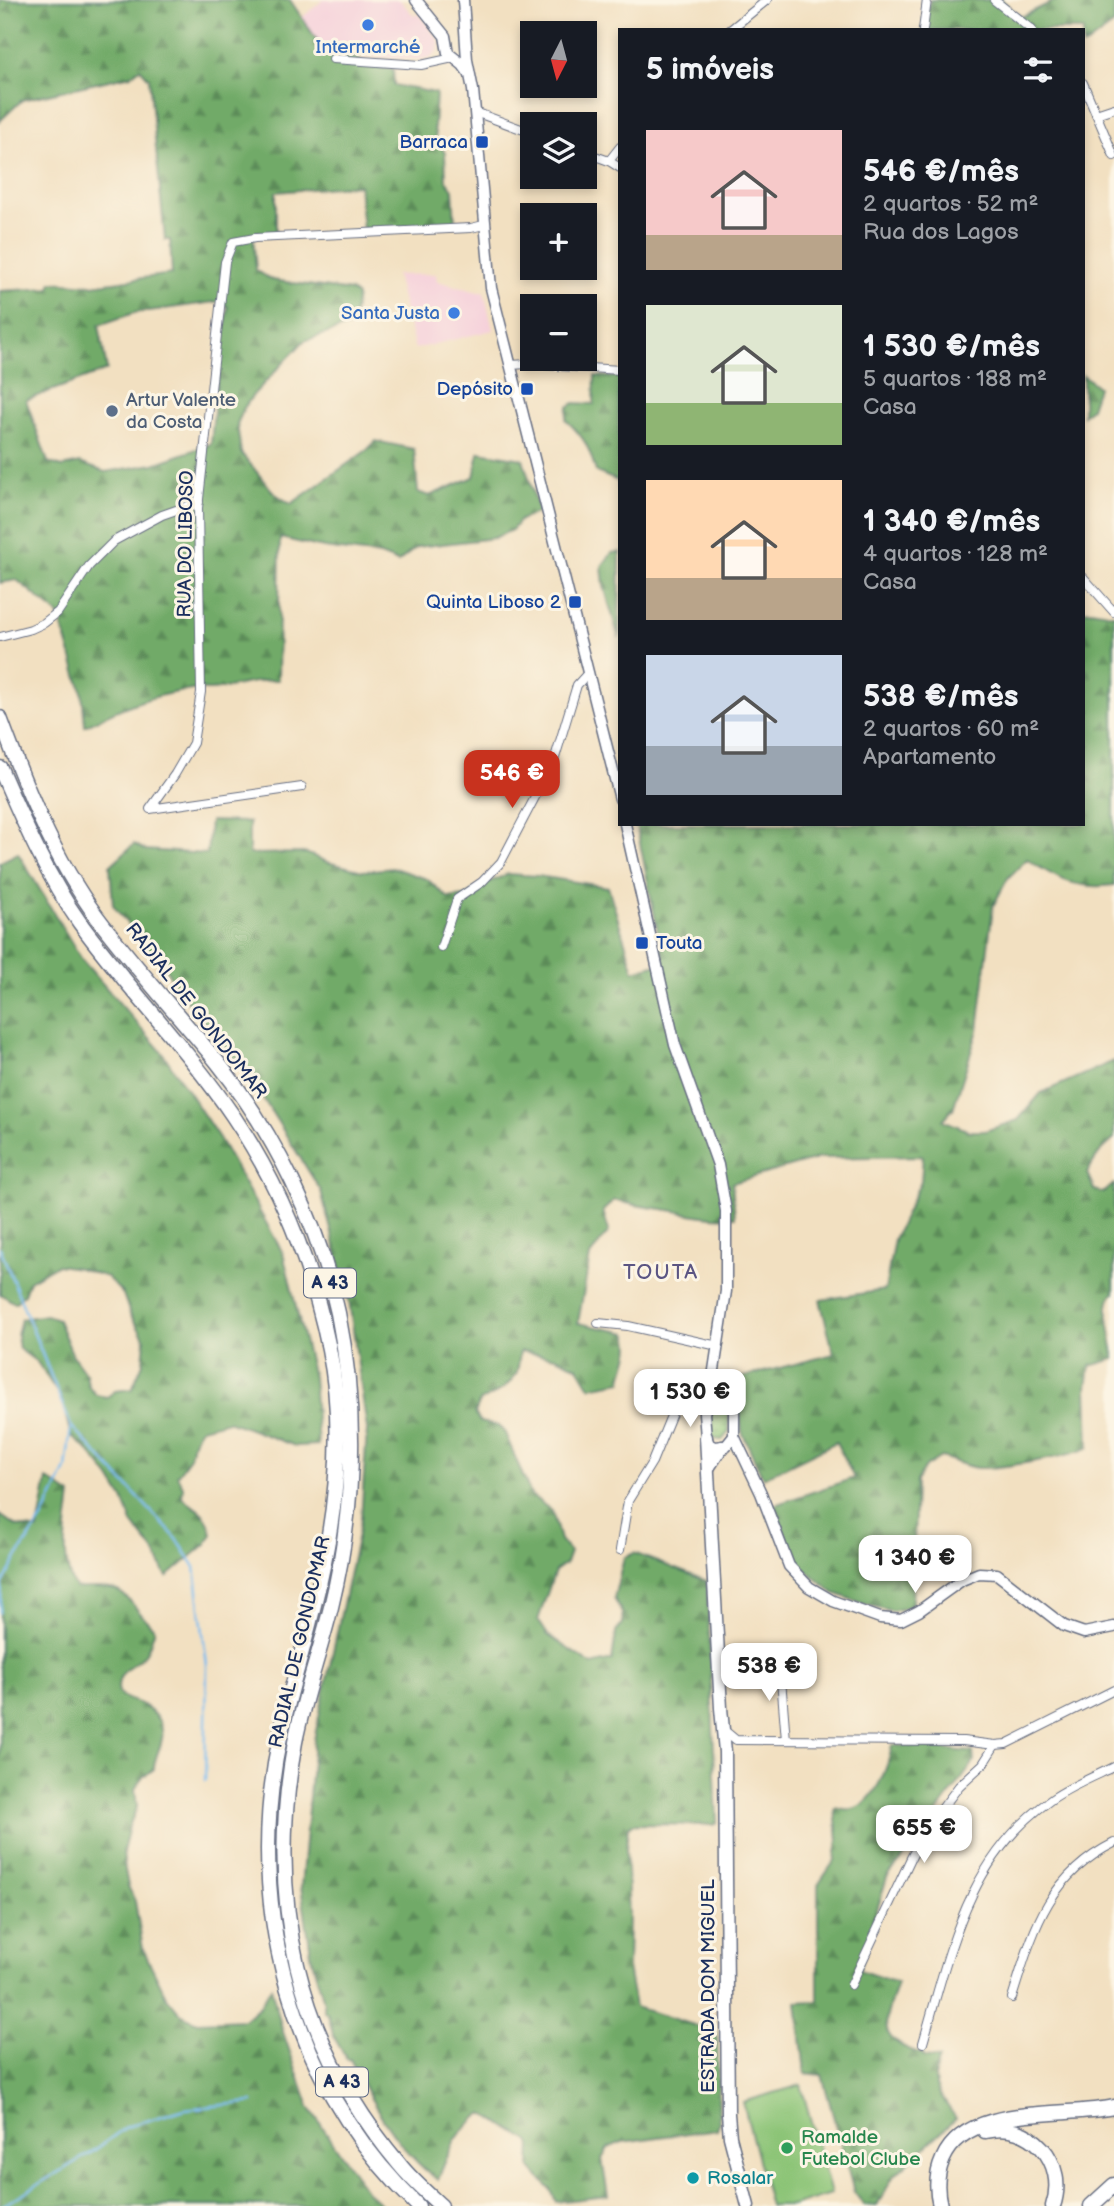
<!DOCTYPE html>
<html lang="pt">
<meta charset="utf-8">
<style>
body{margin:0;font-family:"Balsamiq Sans",sans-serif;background:#242831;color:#f1f3f6;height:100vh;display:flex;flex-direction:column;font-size:26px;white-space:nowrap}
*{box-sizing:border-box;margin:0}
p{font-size:23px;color:#9ea1a6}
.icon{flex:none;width:38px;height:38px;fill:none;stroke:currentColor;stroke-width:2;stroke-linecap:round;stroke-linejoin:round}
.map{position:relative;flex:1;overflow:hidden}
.drawer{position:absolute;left:618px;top:28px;width:467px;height:798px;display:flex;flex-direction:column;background:#171b24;border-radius:0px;box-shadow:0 4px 10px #0003}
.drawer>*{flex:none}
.needle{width:46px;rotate:186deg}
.fabs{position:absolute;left:520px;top:21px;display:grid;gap:14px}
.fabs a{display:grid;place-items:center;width:77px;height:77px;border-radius:0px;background:#171b24;box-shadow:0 4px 10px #0003;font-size:35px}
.price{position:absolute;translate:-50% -60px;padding:0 16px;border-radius:14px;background:#fff;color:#222;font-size:23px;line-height:46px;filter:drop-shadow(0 2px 4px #0008)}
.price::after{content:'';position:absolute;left:50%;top:42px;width:21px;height:16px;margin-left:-10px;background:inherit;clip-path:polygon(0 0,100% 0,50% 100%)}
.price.on{background:#c8321e;color:#fff}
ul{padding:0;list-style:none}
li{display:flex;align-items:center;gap:21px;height:175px;padding:0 28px}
li span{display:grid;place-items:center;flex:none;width:196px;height:140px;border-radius:0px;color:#555}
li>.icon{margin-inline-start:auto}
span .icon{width:84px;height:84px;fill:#fffc;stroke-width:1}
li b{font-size:30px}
h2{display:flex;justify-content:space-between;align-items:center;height:84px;padding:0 28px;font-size:30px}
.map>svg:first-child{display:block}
</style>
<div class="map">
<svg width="1114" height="2206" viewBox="0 0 1114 2206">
<defs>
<pattern id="grass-dots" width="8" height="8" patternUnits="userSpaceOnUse" patternTransform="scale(1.75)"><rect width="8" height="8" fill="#8cc477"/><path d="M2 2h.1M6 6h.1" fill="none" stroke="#72a065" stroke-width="1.8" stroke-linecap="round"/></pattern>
<pattern id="forest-firs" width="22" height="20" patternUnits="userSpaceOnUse" patternTransform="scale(1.75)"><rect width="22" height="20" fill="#71aa68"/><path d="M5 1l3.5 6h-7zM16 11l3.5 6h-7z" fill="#5c8b59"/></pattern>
</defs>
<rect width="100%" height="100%" fill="#fcf5e5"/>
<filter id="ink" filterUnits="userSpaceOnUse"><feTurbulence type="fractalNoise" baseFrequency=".0143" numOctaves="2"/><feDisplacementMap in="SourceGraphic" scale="14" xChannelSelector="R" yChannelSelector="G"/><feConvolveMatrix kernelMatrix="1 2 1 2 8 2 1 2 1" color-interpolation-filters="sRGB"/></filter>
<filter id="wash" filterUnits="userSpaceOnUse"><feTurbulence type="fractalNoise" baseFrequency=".00686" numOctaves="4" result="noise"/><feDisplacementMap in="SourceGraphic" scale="28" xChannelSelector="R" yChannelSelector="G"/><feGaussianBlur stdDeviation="1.57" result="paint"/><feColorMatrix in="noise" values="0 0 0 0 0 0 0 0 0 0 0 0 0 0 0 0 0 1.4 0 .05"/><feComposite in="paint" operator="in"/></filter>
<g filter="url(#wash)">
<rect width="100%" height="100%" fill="#f2e0c1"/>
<!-- built -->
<g fill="#f5cfda">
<path d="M323,0H400L414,16L419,14L439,41L438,51L429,58L420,59L327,54L299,20Z"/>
<path d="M436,274L437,281L478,292H484L493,330L415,349L396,275Z"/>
</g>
<!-- grass -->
<path fill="url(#grass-dots)" stroke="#547a6a" stroke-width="2" d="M718,1406L725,1407L728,1412L729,1432L722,1440L715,1439L711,1433L710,1411Z"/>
<!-- forest -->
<g fill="url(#forest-firs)" stroke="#466c63" stroke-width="2" fill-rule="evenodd">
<path d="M0,0H290L327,55L357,57L365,65L393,69L394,85L436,93L434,128L436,138L445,153L446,180L453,189L455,224L363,230L359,185L276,192V235H253L256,270L272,280L351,291L357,296L352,325L304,341L254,394L244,408L237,424L241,453L274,493L291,504L367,450L376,441L414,449L418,492L429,496L474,477L479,452L523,459L539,512L520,520L512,530L494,538L417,547L398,562L380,555L324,548L280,538L278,680C258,679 239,686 219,689C210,691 201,689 192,690C154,694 118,708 85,726L82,692L59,615L17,580L0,583V291L50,288L52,282L92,285L172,274L170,240H165L149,78L140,68L131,75L22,100L0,121ZM222,301L228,307L216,388L211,444L154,464L105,472L80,463L62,467L48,462L26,400L107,370L99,325L134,313Z"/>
<path d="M930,0H1001L1021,17L1056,0H1114V24L1083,47V30H922Z"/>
<path d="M1083,375L1098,387L1091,408L1083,415Z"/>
<path d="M595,376L619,377V491L618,481L596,472C589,447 585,438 566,420L568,407L574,403L594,404Z"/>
<path d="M619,552H620L619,638L604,586L602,566L612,553Z"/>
<path d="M1091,610L1114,614V885C1077,890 1056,879 1027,859L1008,878L993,906L978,1030L953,1109L943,1120L969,1131H985L1018,1120L1041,1093L1114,1061V1139L1099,1153L1087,1173L1094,1190L1103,1193L1114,1184V1293C1100,1305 1114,1341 1114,1359L1090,1366L1087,1387L1089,1447C1076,1456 995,1469 978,1468C966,1467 953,1460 941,1457L925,1467L916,1481L912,1606L893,1611L864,1604L834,1593L796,1562L774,1505L854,1478L836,1442L763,1478L742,1432L739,1407L728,1381L834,1354L820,1300L885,1290L894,1239L921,1181L923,1156L820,1158L732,1183L735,1217C707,1219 694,1214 668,1210C647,1207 635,1206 614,1200L603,1211L609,1231L590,1256L578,1323L627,1333C635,1349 624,1364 622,1381L590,1387L578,1367L556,1357L520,1351C519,1358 519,1367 516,1374C510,1386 492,1397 480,1401L475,1413L480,1422L499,1426L505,1433L531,1495L552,1511L560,1540L570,1552L566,1563L555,1571L538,1620L548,1635L592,1665L612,1660L616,1632L623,1624L622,1613L614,1598L624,1558L634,1553L707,1581L717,1823L712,1825L633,1824L628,1827L626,1849L629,1915L628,1968L635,2007L717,2032L719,2123L717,2129L622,2142L608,2148L602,2159L608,2196L556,2202L551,2190L530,2167L531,2142L483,2113C455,2132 450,2149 438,2180C398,2151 372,2103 350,2059L347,2060L333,2035L328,2014L324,2011V2002L312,1960L301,1887L314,1740L361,1520L367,1429L349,1301L321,1191L251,1079L176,987L159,956L145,947L113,905L110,866L134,844L145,850L207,854L210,821L249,822V854L306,853L327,862L363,871L394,868L427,879L448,898L466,896L487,883L508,874L538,876L608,887L634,971L664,962L636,824H1083V611Z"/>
<path d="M18,853L82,960L162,1052L219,1138L283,1253L313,1377L318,1445L295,1446L228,1421L201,1428L193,1441L190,1457L177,1475L183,1487L182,1497C198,1512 206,1509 212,1534L206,1544L167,1577L154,1551L132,1523L123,1499L110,1478L88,1450L71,1436L61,1398L37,1362L19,1349L17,1335L21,1319L46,1315L58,1320L73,1356L86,1374L88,1385L96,1395L107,1397L115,1391L132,1389L143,1363L145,1339L130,1314L123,1294L107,1277L79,1268L57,1265L29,1281L24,1294L15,1303L0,1294V862Z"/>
<path d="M47,1479L71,1495C68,1525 59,1560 75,1588C87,1589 103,1586 115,1590C129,1594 142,1619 155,1629C152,1636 150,1648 145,1654C138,1664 122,1668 119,1681C114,1699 130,1699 141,1704C146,1706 158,1717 160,1723C168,1740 154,1753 154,1769L143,1777L135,1789L137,1807L129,1826L123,1852L125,1870L128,1886L135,1901L143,1949L166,1996L182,2015L197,2022L244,2020L260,2006L271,1987L282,2029L309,2107L367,2192L383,2206H0V1515L16,1526L38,1530Z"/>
<path d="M892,1745L973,1752L974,1762L913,1846L887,1877L859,1970L897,1983C884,2024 874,2038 922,2054L923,2057L939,2059C928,2085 941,2096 956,2118L893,2177L877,2206L864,2205L854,2192L822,2075L805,2073L797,2002L818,2001V1885L835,1860L838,1840L835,1808C841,1808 847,1810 852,1809C875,1804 889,1765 892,1745Z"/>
</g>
<!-- pitch -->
<path fill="#8cc477" stroke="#547a6a" stroke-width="2" d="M801,2085L831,2194L792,2206H770L743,2102Z"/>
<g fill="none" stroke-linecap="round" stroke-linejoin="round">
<!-- stream -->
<g stroke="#7abcef" stroke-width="2.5">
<path d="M0,1248L71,1426L177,1539L195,1567L207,1666L205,1781"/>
<path d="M0,1612L2,1585L20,1552L42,1519L66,1469L71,1426"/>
<path d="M2,2206L92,2152L126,2127L185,2109L253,2102"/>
</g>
</g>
</g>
<g filter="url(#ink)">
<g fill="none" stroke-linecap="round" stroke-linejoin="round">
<defs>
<g id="minor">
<path d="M994,0L1032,30"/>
<path d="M730,30L767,0"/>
<path d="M923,30L927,0"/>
<path d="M333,59L421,65L453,58"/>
<path d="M1083,83L1114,156"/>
<path d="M475,112L532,133"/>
<path d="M1096,114L1114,108"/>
<path d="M584,152L609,161L620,168"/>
<path d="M609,161L620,147"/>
<path d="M510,365L528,364L620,370"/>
<path d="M1083,577L1114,612"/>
<path d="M0,637L31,629L44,623L58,612L89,566L114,541L162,515L199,502"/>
<path d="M302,787L150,809L175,774L193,743L201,692L198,508L225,262L233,242L255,238L471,228L484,225"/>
<path d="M441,947L457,899L482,882L501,862L554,761L577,685L588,673"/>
<path d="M598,1323L628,1326L718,1346"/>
<path d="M620,1550L628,1501L652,1462L675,1406L684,1402L706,1406"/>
<path d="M774,1658L780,1667L786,1740"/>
<path d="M724,1730L736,1740L963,1741L995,1745L1006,1744L1114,1690"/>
<path d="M851,1985L912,1856L929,1826L959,1786L983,1764L995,1745"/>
<path d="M1012,1998C1033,1932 1046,1877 1114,1843"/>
<path d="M923,2043C950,1951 967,1858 1052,1799C1071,1786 1093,1777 1114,1767"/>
</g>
<g id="secondary">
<path d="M416,0L445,36L448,53L463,65L468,72"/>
<path d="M463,0L467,60L473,90L491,288L620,799"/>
<path d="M625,824L675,1045L718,1165L726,1211V1291L711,1390L704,1413L706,1437L709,1444L714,1447L726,1446L734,1436V1410C728,1400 718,1398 709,1403"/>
<path d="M734,1436L761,1493L789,1566L809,1587L833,1601L880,1618L901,1620L919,1611L962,1580L979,1573L997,1574L1064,1626L1084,1633L1114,1627"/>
</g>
<g id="primary">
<path d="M706,1437L721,1708L725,1752L728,2114L730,2137L748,2206"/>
<path d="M708,1468L722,1447"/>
</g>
<g id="motorway">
<path d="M0,718C26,788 53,857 97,917C135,968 178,1014 218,1063C275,1134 319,1224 338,1313C358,1412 355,1509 331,1607C320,1652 304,1696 295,1742C266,1900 295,2040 400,2165C412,2180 427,2193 441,2206"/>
<path d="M0,768C23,821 46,875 80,923C128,989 187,1048 233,1116C281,1187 312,1266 329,1349C347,1435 335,1525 313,1609C303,1650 290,1691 281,1732C243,1905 290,2082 418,2206"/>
<path d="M985,2131C1031,2120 1068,2162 1053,2206"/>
<path d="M940,2206C936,2190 936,2174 943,2159C967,2103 1063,2118 1114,2107"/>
<path d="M1091,2206L1114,2185"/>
</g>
</defs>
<!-- minor casing -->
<use href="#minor" stroke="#666d81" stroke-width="10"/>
<!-- secondary casing -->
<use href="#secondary" stroke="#666d81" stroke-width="13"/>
<!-- primary casing -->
<use href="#primary" stroke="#666d81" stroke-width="15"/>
<!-- motorway casing -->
<use href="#motorway" stroke="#666d81" stroke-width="17"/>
<!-- minor -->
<use href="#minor" stroke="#fff" stroke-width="8"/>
<!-- secondary -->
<use href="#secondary" stroke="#fff" stroke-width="10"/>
<!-- primary -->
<use href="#primary" stroke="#fff" stroke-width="12"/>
<!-- motorway -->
<use href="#motorway" stroke="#fff" stroke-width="14"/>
</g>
</g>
<!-- markers -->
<g fill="#3f7fe0" stroke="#fcf5e5" stroke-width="2.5">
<circle cx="368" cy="25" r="7"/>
<circle cx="454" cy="313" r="7"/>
</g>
<g fill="#1a4fb4" stroke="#fcf5e5" stroke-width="2.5">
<rect x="475" y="135" width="14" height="14" rx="3.5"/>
<rect x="520" y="382" width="14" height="14" rx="3.5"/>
<rect x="568" y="595" width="14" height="14" rx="3.5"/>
<rect x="635" y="936" width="14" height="14" rx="3.5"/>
</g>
<circle fill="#5c6f8a" stroke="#fcf5e5" stroke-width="2.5" cx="112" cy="411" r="7"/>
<circle fill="#2e9e5b" stroke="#fcf5e5" stroke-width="2.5" cx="787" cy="2148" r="7"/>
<circle fill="#0f9aa8" stroke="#fcf5e5" stroke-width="2.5" cx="693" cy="2178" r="7"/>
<g text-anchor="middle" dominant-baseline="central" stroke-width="6" stroke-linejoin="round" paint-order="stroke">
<!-- shield labels -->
<g fill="#fcf5e5" stroke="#5e6a86" stroke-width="2">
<rect x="304" y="1268.5" width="52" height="29" rx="5"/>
<rect x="316" y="2067.5" width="52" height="29" rx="5"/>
</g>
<g font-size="18" font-weight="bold" fill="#1b2f5e">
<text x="330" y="1283">A 43</text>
<text x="342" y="2082">A 43</text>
</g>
<!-- shop labels -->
<g font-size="19" fill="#366cbe" stroke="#fcf5e5">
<text x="368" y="47">Intermarché</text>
<text x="440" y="313" text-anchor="end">Santa Justa</text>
</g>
<!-- transit labels -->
<g font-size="19" fill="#164399" stroke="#fcf5e5" text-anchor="end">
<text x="468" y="142">Barraca</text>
<text x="513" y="389">Depósito</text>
<text x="561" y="602">Quinta Liboso 2</text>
<text x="656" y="943" text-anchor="start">Touta</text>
</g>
<!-- service labels -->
<g font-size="19" fill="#4e5e75" stroke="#fcf5e5" text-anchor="start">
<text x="126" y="400">Artur Valente<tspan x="126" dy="22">da Costa</tspan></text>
</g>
<!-- street labels -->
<g font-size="19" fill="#1b2f5e" stroke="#fcf5e5">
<text transform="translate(186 544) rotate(-89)">RUA DO LIBOSO</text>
<text transform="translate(196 1011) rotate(52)">RADIAL DE GONDOMAR</text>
<text transform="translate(300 1642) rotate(-77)">RADIAL DE GONDOMAR</text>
<text transform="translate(708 1986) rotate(-90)">ESTRADA DOM MIGUEL</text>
</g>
<!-- leisure labels -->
<g font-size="19" fill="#27864d" stroke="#fcf5e5" text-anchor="start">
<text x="801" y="2137">Ramalde<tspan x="801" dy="22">Futebol Clube</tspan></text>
</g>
<!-- culture labels -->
<g font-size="19" fill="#0d838f" stroke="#fcf5e5" text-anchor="start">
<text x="707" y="2178">Rosalar</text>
</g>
<!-- neighbourhood labels -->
<g font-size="21" letter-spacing="2" fill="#5b5583" stroke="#fcf5e5">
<text x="661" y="1272">TOUTA</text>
</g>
</g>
</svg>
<div class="fabs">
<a><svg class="needle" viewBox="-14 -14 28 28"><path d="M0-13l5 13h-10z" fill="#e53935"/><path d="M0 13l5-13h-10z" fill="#9ea1a6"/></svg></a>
<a><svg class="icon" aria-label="layers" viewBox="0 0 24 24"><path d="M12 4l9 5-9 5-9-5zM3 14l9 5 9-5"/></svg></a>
<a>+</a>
<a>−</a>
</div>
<b class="price on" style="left:512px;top:810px">546 €</b>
<b class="price" style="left:690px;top:1429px">1 530 €</b>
<b class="price" style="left:915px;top:1595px">1 340 €</b>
<b class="price" style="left:769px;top:1703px">538 €</b>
<b class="price" style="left:924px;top:1865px">655 €</b>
<section class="drawer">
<h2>5 imóveis<svg class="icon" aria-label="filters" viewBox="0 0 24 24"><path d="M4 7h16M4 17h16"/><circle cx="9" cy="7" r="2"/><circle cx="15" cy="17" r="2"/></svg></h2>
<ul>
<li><span style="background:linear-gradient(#f6c9c9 75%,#b9a48a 0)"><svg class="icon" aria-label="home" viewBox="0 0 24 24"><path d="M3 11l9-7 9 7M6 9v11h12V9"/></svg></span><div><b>546 €/mês</b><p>2 quartos · 52 m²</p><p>Rua dos Lagos</p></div></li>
<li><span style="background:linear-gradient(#dfe7d0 70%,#8fb573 0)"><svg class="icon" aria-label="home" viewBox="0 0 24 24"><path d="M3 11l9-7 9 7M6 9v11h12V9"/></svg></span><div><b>1 530 €/mês</b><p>5 quartos · 188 m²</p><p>Casa</p></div></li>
<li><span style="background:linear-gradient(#ffd9b3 70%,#b9a48a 0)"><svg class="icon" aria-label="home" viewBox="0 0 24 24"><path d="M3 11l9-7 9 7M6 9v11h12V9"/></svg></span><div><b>1 340 €/mês</b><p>4 quartos · 128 m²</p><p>Casa</p></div></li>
<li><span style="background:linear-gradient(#c9d6e8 65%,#9aa5b1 0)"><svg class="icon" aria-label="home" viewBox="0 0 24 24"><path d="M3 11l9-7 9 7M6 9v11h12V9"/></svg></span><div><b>538 €/mês</b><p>2 quartos · 60 m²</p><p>Apartamento</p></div></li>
</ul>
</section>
</div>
